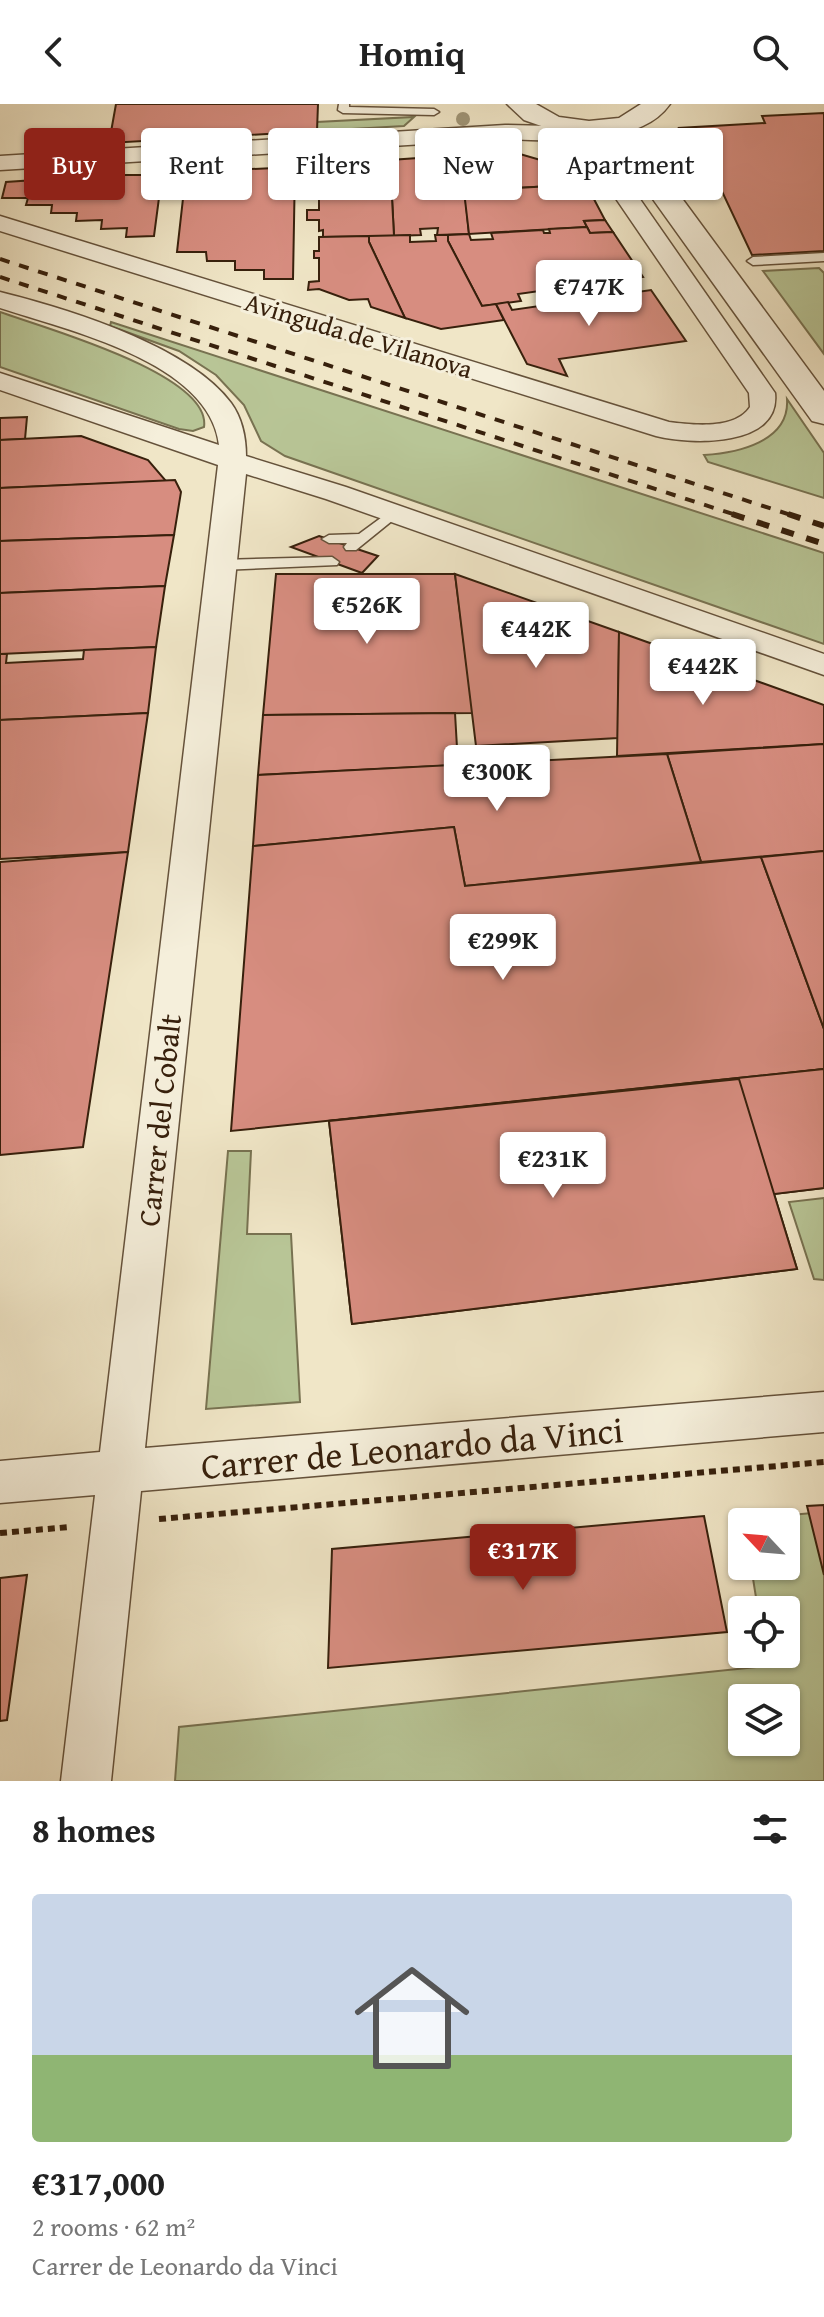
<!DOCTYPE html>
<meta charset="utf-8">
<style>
body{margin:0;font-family:"Gentium Book Plus",serif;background:#f6f6f6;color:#222;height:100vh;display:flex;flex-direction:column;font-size:30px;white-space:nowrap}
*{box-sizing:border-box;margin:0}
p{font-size:26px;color:#767676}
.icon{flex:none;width:44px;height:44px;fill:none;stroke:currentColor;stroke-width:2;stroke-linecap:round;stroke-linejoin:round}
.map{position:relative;height:1677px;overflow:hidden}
.sheet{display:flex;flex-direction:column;background:#fff;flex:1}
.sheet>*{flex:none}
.top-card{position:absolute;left:24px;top:24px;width:776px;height:72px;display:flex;gap:16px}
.needle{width:52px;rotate:296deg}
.fabs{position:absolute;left:728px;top:1404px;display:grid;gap:16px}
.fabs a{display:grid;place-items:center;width:72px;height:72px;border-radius:8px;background:#fff;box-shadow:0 2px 6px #0004;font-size:40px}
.price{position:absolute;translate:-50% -68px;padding:0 18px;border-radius:8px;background:#fff;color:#222;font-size:26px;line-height:52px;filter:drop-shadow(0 2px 4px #0008)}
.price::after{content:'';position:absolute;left:50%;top:48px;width:24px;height:18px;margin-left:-12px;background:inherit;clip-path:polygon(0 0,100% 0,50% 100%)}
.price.active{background:#8f2418;color:#fff}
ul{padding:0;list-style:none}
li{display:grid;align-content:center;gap:16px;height:424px;padding:0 32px}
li+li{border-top:2px solid #e0e0e0}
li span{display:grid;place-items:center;height:248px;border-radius:8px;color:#555}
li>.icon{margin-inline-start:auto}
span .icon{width:144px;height:144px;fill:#fffc;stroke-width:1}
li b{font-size:34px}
h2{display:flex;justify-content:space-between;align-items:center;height:96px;padding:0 32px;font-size:34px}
.chip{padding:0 28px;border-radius:8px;background:#fff;box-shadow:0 2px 6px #0004;font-size:28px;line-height:72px}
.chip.active{background:#8f2418;color:#fff}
header{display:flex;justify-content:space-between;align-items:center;height:104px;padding:0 32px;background:#fff;font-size:36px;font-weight:600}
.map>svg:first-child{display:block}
</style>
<header><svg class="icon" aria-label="back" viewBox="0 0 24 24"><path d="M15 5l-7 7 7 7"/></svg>Homiq<svg class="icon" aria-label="search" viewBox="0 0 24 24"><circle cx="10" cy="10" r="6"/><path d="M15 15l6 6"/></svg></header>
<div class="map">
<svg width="824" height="1677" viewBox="0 0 824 1677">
<rect width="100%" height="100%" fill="#f0e6c7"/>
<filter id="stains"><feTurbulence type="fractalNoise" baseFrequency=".0025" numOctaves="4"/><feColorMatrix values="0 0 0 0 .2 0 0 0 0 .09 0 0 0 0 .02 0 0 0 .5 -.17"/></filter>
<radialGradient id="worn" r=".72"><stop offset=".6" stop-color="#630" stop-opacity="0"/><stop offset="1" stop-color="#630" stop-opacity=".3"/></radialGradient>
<!-- green -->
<g fill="#b8c596" stroke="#787251" stroke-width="2" fill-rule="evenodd">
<path d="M414,13L404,22L317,27V18Z"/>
<path d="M819,164L824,169V250L763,167Z"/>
<path d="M0,208C41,223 212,270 204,323L193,327L179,325L0,263Z"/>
<path d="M111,218L824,449V540L285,352L261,337L244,301L216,271L179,247L110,222Z"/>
<path d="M787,295L824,349V394L708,358L704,351C737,349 790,338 787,295Z"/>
<path d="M228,1047H251L247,1130H291L300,1298L206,1305Z"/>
<path d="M824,1094V1176L814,1175L789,1098Z"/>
<path d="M824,1408V1677H175L179,1623L767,1562L765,1550H786V1506H758L751,1462H786V1418H745L744,1415ZM742,1594H786V1638H742Z"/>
</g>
<!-- building -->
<g fill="#d78d80" stroke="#37200c" stroke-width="2">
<path d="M116,0H318L317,27L109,39Z"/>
<path d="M824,9V147L752,151L711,64L698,65L679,24L765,19L762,12Z"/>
<path d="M513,48L575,66L584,80L464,87L461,51Z"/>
<path d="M461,51L469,130L437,131L438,124L420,125L421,131L394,132L390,56Z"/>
<path d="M390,56L394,132L323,133V126L319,127V116H307V106H319V60Z"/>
<path d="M295,63L293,175H264V166H235V157H207L206,148H177L186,68Z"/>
<path d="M109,71H162L154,132L126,133L127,124L101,125L102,116L76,117L77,109H51L52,101H26L28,94H2L6,78Z"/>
<path d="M586,80L605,116L584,117L587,123L469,130L464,87Z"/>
<path d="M605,116L613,128L590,129L584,117Z"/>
<path d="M587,123L590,129L613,128L643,173L626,175L631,182L593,187L589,180L518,190L521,197L482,202L448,137V131L469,130L471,136L493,135L491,129L543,126L544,129H550L549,125Z"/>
<path d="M410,131V138L436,137L435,131H448V137L482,202L496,200L504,216L441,225L405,214L369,138V132Z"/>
<path d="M369,132V138L405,214L371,203L368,195L349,196L319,185L308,186L309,178L319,177V154H314V147H319V133Z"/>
<path d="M651,186L686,237L559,255L567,272L527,260L496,200L508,198L512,206Z"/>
<path d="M27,313L25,335L0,336V314Z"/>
<path d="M81,332L148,356L166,377L0,384V336Z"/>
<path d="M175,376L181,388L174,431L0,437V384Z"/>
<path d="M174,431L165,482L0,489V437Z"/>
<path d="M319,432L351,443L378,452L362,469L291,443Z"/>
<path d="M276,470H455L473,609L263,611Z"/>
<path d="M455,470L619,528L618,634L476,642Z"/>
<path d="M165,482L156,543L0,550V489Z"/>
<path d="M619,528L824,601V640L617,652Z"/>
<path d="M156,543L148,609L0,616V550H7L6,559L83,555L84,546Z"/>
<path d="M148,609L128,748L0,755V616Z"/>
<path d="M455,609L458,661L258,671L263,611Z"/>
<path d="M824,640V747L701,758L667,650Z"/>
<path d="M667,650L701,758L465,782L454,723L253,742L258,671Z"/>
<path d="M454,723L465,782L761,753L824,925V965L231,1027L253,742Z"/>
<path d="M824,747V925L761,753Z"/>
<path d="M128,748L83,1043L0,1051V758Z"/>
<path d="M824,965V1084L774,1090L739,975Z"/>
<path d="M824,965V1084L774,1090L797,1165L352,1220L329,1017Z"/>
<path d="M739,975L797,1165L352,1220L329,1017Z"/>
<path d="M824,1401V1471L807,1402Z"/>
<path d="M704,1412L727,1528L328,1564L332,1445Z"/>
<path d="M27,1471L7,1616L0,1617V1474Z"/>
</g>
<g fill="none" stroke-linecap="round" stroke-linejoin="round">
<defs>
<g id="service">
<path d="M339,0H349V3L434,5L439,8L434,11L343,9L338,6Z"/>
<path d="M824,149V157L753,161L747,157L753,153Z"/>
<path d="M393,405L398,406V412L356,446H346L344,443L347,439H329L322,435L329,431L359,430Z"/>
<path d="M332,453L339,458L337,461L221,466L214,461L221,456Z"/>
</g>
<g id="minor">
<path d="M571,16L579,18L582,23C566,42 528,35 505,35L0,66V52L505,21L550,22Z"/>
<path d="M620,76L628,78L775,289C781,343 692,341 656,332L0,127V112L669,318C693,321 735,326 750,303L749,289L608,83L612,78Z"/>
<path d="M0,188C68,205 189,242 231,299C242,314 246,334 246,352L346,383L824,550V571L326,395L246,370L145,1344L824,1288V1328L141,1387L111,1677H61L95,1391L0,1399V1357L100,1348L218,361L0,286V269L219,341C210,258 67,226 0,204Z"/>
</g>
<path id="tertiary" d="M507,0H536L559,13L589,17L619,14L641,0H670C655,21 633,27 609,32L647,47L824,287V320L812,317L627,59L586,43L570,32L524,16Z"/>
</defs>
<!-- service casing -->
<use href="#service" stroke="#65523b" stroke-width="3"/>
<!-- minor casing -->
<use href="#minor" stroke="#65523b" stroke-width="3"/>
<!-- tertiary casing -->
<use href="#tertiary" stroke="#65523b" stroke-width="3"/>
<!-- path -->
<g stroke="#37200c" stroke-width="6" stroke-dasharray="7 5" stroke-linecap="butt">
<path d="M159,1415L824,1358"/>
<path d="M0,1429L70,1423"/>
</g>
<!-- service -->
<use href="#service" fill="#f5efdb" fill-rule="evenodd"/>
<!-- minor -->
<use href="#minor" fill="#f5efdb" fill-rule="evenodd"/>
<!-- tertiary -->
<use href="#tertiary" fill="#f5efdb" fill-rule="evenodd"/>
<!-- rail-far1 -->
<g stroke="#37200c" stroke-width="4" stroke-dasharray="10 10" stroke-linecap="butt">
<path d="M0,155L794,412"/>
<path d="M0,173L739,412"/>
</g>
<!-- rail -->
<g stroke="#37200c" stroke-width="6" stroke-dasharray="13 13" stroke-linecap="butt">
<path d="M732,410L824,440"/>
<path d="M788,410L824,422"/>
</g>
</g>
<!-- trees -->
<circle fill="#a09577" cx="463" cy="15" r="7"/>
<g text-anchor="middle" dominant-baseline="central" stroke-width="6" stroke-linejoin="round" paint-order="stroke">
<!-- far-street labels -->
<g font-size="26" fill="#37200c" stroke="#f5efdb">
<text transform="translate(359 231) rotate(17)">Avinguda de Vilanova</text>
</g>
<!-- street labels -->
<g font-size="30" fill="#37200c" stroke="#f5efdb">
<text transform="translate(159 1016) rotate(-84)">Carrer del Cobalt</text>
</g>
<!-- near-street labels -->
<g font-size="36" fill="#37200c" stroke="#f5efdb">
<text transform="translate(412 1343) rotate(-5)">Carrer de Leonardo da Vinci</text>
</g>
</g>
<rect width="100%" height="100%" filter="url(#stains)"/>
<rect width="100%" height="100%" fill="url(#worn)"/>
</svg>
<div class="fabs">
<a><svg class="needle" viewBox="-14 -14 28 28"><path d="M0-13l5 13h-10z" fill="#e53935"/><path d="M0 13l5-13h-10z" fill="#767676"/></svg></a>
<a><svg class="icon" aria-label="locate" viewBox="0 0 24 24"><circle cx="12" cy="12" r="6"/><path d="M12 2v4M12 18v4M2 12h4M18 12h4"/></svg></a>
<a><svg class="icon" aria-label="layers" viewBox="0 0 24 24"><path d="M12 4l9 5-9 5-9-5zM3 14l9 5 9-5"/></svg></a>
</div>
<b class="price" style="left:589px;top:224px">€747K</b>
<b class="price" style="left:367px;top:542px">€526K</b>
<b class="price" style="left:536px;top:566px">€442K</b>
<b class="price" style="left:703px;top:603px">€442K</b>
<b class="price" style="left:497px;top:709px">€300K</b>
<b class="price" style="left:503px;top:878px">€299K</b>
<b class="price" style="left:553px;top:1096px">€231K</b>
<b class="price active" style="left:523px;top:1488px">€317K</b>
<div class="top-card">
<a class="chip active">Buy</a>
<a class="chip">Rent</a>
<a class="chip">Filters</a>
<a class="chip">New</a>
<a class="chip">Apartment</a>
</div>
</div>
<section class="sheet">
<h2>8 homes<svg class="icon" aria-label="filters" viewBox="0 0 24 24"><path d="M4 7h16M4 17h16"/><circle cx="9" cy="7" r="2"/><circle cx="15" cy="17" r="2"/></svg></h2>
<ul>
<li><span style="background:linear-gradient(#c9d6e8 65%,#8fb573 0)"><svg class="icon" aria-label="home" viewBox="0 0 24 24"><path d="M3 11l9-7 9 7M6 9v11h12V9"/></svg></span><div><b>€317,000</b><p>2 rooms · 62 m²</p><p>Carrer de Leonardo da Vinci</p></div></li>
</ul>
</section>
